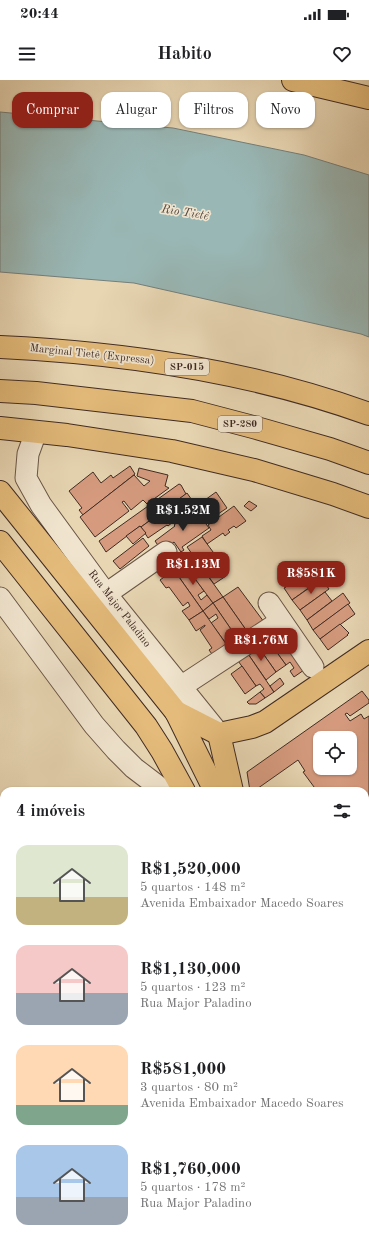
<!DOCTYPE html>
<html lang="pt">
<meta charset="utf-8">
<style>
body{margin:0;font-family:"Old Standard TT",serif;background:#f2f2f2;color:#202124;height:100vh;display:flex;flex-direction:column;font-size:15px;white-space:nowrap}
*{box-sizing:border-box;margin:0}
p{font-size:13px;color:#757577}
.icon{flex:none;width:22px;height:22px;fill:none;stroke:currentColor;stroke-width:2;stroke-linecap:round;stroke-linejoin:round}
.map{position:relative;flex:1;overflow:hidden}
.side{position:absolute;left:0px;top:707px;width:369px;height:456px;display:flex;flex-direction:column;background:#fff;border-radius:12px 12px 0 0;box-shadow:0 1px 3px #0004}
.side>*{flex:none}
.guide{position:absolute;left:12px;top:12px;width:345px;height:36px;display:flex;gap:8px}
.fabs{position:absolute;left:313px;top:651px;display:grid;gap:8px}
.fabs a{display:grid;place-items:center;width:44px;height:44px;border-radius:8px;background:#fff;box-shadow:0 1px 3px #0004;font-size:20px}
.price{position:absolute;translate:-50% -34px;padding:0 9px;border-radius:8px;background:#8f2418;color:#fff;font-size:13px;line-height:26px;filter:drop-shadow(0 1px 2px #0008)}
.price::after{content:'';position:absolute;left:50%;top:24px;width:12px;height:9px;margin-left:-6px;background:inherit;clip-path:polygon(0 0,100% 0,50% 100%)}
.price.active{background:#222;color:#fff}
ul{padding:0;list-style:none}
li{display:flex;align-items:center;gap:12px;height:100px;padding:0 16px}
li span{display:grid;place-items:center;flex:none;width:112px;height:80px;border-radius:12px;color:#555}
li>.icon{margin-inline-start:auto}
span .icon{width:48px;height:48px;fill:#fffc;stroke-width:1}
li b{font-size:17px}
h2{display:flex;justify-content:space-between;align-items:center;height:48px;padding:0 16px;font-size:17px}
.tag{padding:0 14px;border-radius:12px;background:#fff;box-shadow:0 1px 3px #0004;font-size:14px;line-height:36px}
.tag.active{background:#8f2418;color:#fff}
.status{display:flex;justify-content:space-between;align-items:center;height:28px;padding:0 20px;background:#fff;direction:ltr}
.status svg{height:11px;fill:currentColor}
header{display:flex;justify-content:space-between;align-items:center;height:52px;padding:0 16px;background:#fff;font-size:18px;font-weight:600}
.map>svg:first-child{display:block}
</style>
<div class="status"><b>20:44</b><svg viewBox="0 0 49 12"><path d="M0 12V9h3v3zM5 12V6h3v6zM10 12V3h3v9zM15 12V0h3v12zM26 1h20v11H26zM47 4h2v5h-2z"/></svg></div>
<header><svg class="icon" aria-label="menu" viewBox="0 0 24 24"><path d="M4 6h16M4 12h16M4 18h16"/></svg>Habito<svg class="icon" aria-label="heart" viewBox="0 0 24 24"><path d="M12 20l-8-8c-3-5 5-10 8-4 3-6 11-1 8 4z"/></svg></header>
<div class="map">
<svg width="369" height="1163" viewBox="0 0 369 1163">
<rect width="100%" height="100%" fill="#e8d6b3"/>
<filter id="stains"><feTurbulence type="fractalNoise" baseFrequency=".005" numOctaves="4"/><feColorMatrix values="0 0 0 0 .2 0 0 0 0 .09 0 0 0 0 .02 0 0 0 .5 -.17"/></filter>
<radialGradient id="worn" r=".72"><stop offset=".6" stop-color="#630" stop-opacity="0"/><stop offset="1" stop-color="#630" stop-opacity=".3"/></radialGradient>
<!-- water -->
<path fill="#99b7b5" stroke="#757f7b" d="M0,32L173,48L304,75L369,95V257L361,254L134,203L0,192Z"/>
<!-- building -->
<g fill="#d69b7f" stroke="#402b23" fill-rule="evenodd">
<path d="M130,386L135,394L83,435L79,430L82,428L69,411L93,392L101,403L111,395L113,398Z"/>
<path d="M139,388L168,395L165,406L169,408L147,424L143,420L131,430L124,421L122,422L129,431L95,457L80,437L134,395L144,406L150,401L137,396Z"/>
<path d="M179,404L181,405L186,414L141,447L140,446L106,472L99,461Z"/>
<path d="M216,412L227,428L209,440L198,425Z"/>
<path d="M187,413L194,423L196,422L197,423L185,431L186,432L181,435V434L172,440L173,442L168,446L167,445L148,458L141,447Z"/>
<path d="M249,421L257,426L251,431L244,426Z"/>
<path d="M234,426L246,441L236,448L234,446L228,450L230,452L225,456L223,453L207,464L202,456L211,450L208,445Z"/>
<path d="M195,429L209,448L182,467L184,470L181,472L174,462L162,471L155,461L175,446L174,445Z"/>
<path d="M140,446L146,453L133,464L126,456Z"/>
<path d="M202,457L216,476L213,479L226,496L214,504L187,467Z"/>
<path d="M143,458L149,466L120,489L113,481Z"/>
<path d="M315,482L325,496L292,520L284,508L286,507L284,504L290,500L292,503L303,495L312,488L311,486Z"/>
<path d="M184,483L204,511L198,515L201,520L207,515L213,523L203,531L174,490Z"/>
<path d="M200,485L223,517L213,523L190,492Z"/>
<path d="M174,490L203,531L189,540L182,531L190,526L188,522L183,526L169,507L166,508L160,500Z"/>
<path d="M322,499L329,509L300,530L292,520Z"/>
<path d="M238,507L267,546L251,557L223,517Z"/>
<path d="M325,512L332,521L307,540L300,530Z"/>
<path d="M343,513L350,523L313,550L307,540Z"/>
<path d="M223,517L251,557L241,564L213,523Z"/>
<path d="M213,523L235,555L225,562L211,543L218,538L216,534L209,539L203,531Z"/>
<path d="M348,524L355,534L320,559L313,550Z"/>
<path d="M203,531L231,571L217,581L209,570L212,568L200,550L205,546V545L196,551L189,540Z"/>
<path d="M340,544L349,553L347,555H348L328,570L320,559Z"/>
<path d="M276,550L304,590L294,597L290,591L294,588L290,582L286,585L266,558Z"/>
<path d="M261,562L264,567L270,563L286,585L276,592L257,565Z"/>
<path d="M257,565L276,592L266,600L246,571Z"/>
<path d="M246,571L274,612L265,618L260,612L264,609L260,604L256,606L236,578Z"/>
<path d="M242,586L256,606L245,614L231,594Z"/>
<path d="M280,598L284,604L274,612L270,606Z"/>
<path d="M362,611L369,620V623L350,636L347,633L345,634L350,641L361,634L364,639L369,636V728L365,731V711H317L303,692L305,691L298,680L254,711H250L247,692ZM320,658H350V688H320Z"/>
<path d="M260,612L265,618L256,624H249L247,622Z"/>
<path d="M369,763V910L365,904V766Z"/>
<path d="M369,924V954L365,956V927Z"/>
<path d="M367,1021L369,1024V1052L365,1055V1022Z"/>
<path d="M369,1052V1086L365,1089V1055Z"/>
<path d="M369,1086V1098L368,1096L365,1098V1089Z"/>
<path d="M365,1111L368,1115L369,1114V1120L365,1123Z"/>
<path d="M369,1120V1140L365,1135V1123Z"/>
<path d="M4,1126V1159H34L13,1163H0V1127Z"/>
<path d="M365,1135L369,1140V1144L365,1147Z"/>
<path d="M37,1159L38,1163H13L34,1159Z"/>
<path d="M90,1159H102L97,1163H91Z"/>
<path d="M102,1159H122L123,1160L119,1163H97Z"/>
<path d="M138,1159H164L167,1163H140Z"/>
<path d="M164,1159H182L184,1163H167Z"/>
<path d="M192,1159H218L212,1163H195Z"/>
<path d="M218,1159H243L238,1163H221Z"/>
<path d="M246,1159H259L261,1161L264,1159H273L276,1163H249Z"/>
<path d="M273,1159H292L295,1163H276Z"/>
<path d="M301,1159H325L328,1163H303Z"/>
<path d="M328,1159H346V1160L341,1163H331Z"/>
</g>
<g fill="none" stroke-linecap="round" stroke-linejoin="round">
<defs>
<g id="minor">
<path d="M36,352L28,374L26,398L41,425L106,514L219,654"/>
<path d="M106,514L166,472"/>
<path d="M0,518L94,645L116,670L134,688L159,707L166,711"/>
<path d="M269,523L313,587"/>
<path d="M182,606L281,541"/>
<path d="M0,1104L4,1103"/>
</g>
<g id="major">
<path d="M0,412L176,632L215,711"/>
<path d="M0,462L146,646L162,671L184,711"/>
<path d="M219,654L232,711"/>
<path d="M365,997L369,1003"/>
<path d="M66,1159V1163"/>
</g>
<g id="highway">
<path d="M293,0L369,18"/>
<path d="M0,267C126,273 250,291 369,334"/>
<path d="M0,311L36,313L192,331L253,347L330,369L369,383"/>
<path d="M0,348L67,355L172,371L254,390L333,414L369,427"/>
<path d="M176,632L219,654L252,647L265,642L369,571"/>
</g>
</defs>
<!-- minor casing -->
<use href="#minor" stroke="#6a5647" stroke-width="23"/>
<!-- major casing -->
<use href="#major" stroke="#402b23" stroke-width="24"/>
<!-- highway casing -->
<use href="#highway" stroke="#402b23" stroke-width="24"/>
<!-- minor -->
<use href="#minor" stroke="#f0e4ce" stroke-width="21"/>
<!-- major -->
<use href="#major" stroke="#e4bb7a" stroke-width="22"/>
<!-- highway -->
<use href="#highway" stroke="#e4bb7a" stroke-width="22"/>
</g>
<g text-anchor="middle" dominant-baseline="central" stroke-width="3.5" stroke-linejoin="round" paint-order="stroke">
<!-- shield labels -->
<g fill="#f0e4ce" stroke="#756256" stroke-width="1">
<rect x="165" y="279" width="44" height="16" rx="3"/>
<rect x="218" y="336" width="44" height="16" rx="3"/>
</g>
<g font-size="10" font-weight="bold" fill="#402b23">
<text x="187" y="287">SP-015</text>
<text x="240" y="344">SP-280</text>
</g>
<!-- street labels -->
<g font-size="11" fill="#402b23" stroke="#f0e4ce">
<text transform="translate(92 275) rotate(6)">Marginal Tietê (Expressa)</text>
<text transform="translate(119 529) rotate(52)">Rua Major Paladino</text>
</g>
<!-- water labels -->
<g font-size="12" font-style="italic" fill="#524740" stroke="#f0e4ce">
<text transform="translate(185 133) rotate(9)">Rio Tietê</text>
</g>
</g>
<rect width="100%" height="100%" filter="url(#stains)"/>
<rect width="100%" height="100%" fill="url(#worn)"/>
</svg>
<div class="fabs">
<a><svg class="icon" aria-label="locate" viewBox="0 0 24 24"><circle cx="12" cy="12" r="6"/><path d="M12 2v4M12 18v4M2 12h4M18 12h4"/></svg></a>
</div>
<b class="price active" style="left:183px;top:452px">R$1.52M</b>
<b class="price" style="left:193px;top:506px">R$1.13M</b>
<b class="price" style="left:311px;top:515px">R$581K</b>
<b class="price" style="left:261px;top:582px">R$1.76M</b>
<div class="guide">
<a class="tag active">Comprar</a>
<a class="tag">Alugar</a>
<a class="tag">Filtros</a>
<a class="tag">Novo</a>
</div>
<section class="side">
<h2>4 imóveis<svg class="icon" aria-label="filters" viewBox="0 0 24 24"><path d="M4 7h16M4 17h16"/><circle cx="9" cy="7" r="2"/><circle cx="15" cy="17" r="2"/></svg></h2>
<ul>
<li><span style="background:linear-gradient(#dfe7d0 65%,#c2b280 0)"><svg class="icon" aria-label="home" viewBox="0 0 24 24"><path d="M3 11l9-7 9 7M6 9v11h12V9"/></svg></span><div><b>R$1,520,000</b><p>5 quartos · 148 m²</p><p>Avenida Embaixador Macedo Soares</p></div></li>
<li><span style="background:linear-gradient(#f6c9c9 60%,#9aa5b1 0)"><svg class="icon" aria-label="home" viewBox="0 0 24 24"><path d="M3 11l9-7 9 7M6 9v11h12V9"/></svg></span><div><b>R$1,130,000</b><p>5 quartos · 123 m²</p><p>Rua Major Paladino</p></div></li>
<li><span style="background:linear-gradient(#ffd9b3 75%,#7fa58c 0)"><svg class="icon" aria-label="home" viewBox="0 0 24 24"><path d="M3 11l9-7 9 7M6 9v11h12V9"/></svg></span><div><b>R$581,000</b><p>3 quartos · 80 m²</p><p>Avenida Embaixador Macedo Soares</p></div></li>
<li><span style="background:linear-gradient(#a9c7e8 65%,#9aa5b1 0)"><svg class="icon" aria-label="home" viewBox="0 0 24 24"><path d="M3 11l9-7 9 7M6 9v11h12V9"/></svg></span><div><b>R$1,760,000</b><p>5 quartos · 178 m²</p><p>Rua Major Paladino</p></div></li>
</ul>
</section>
</div>
